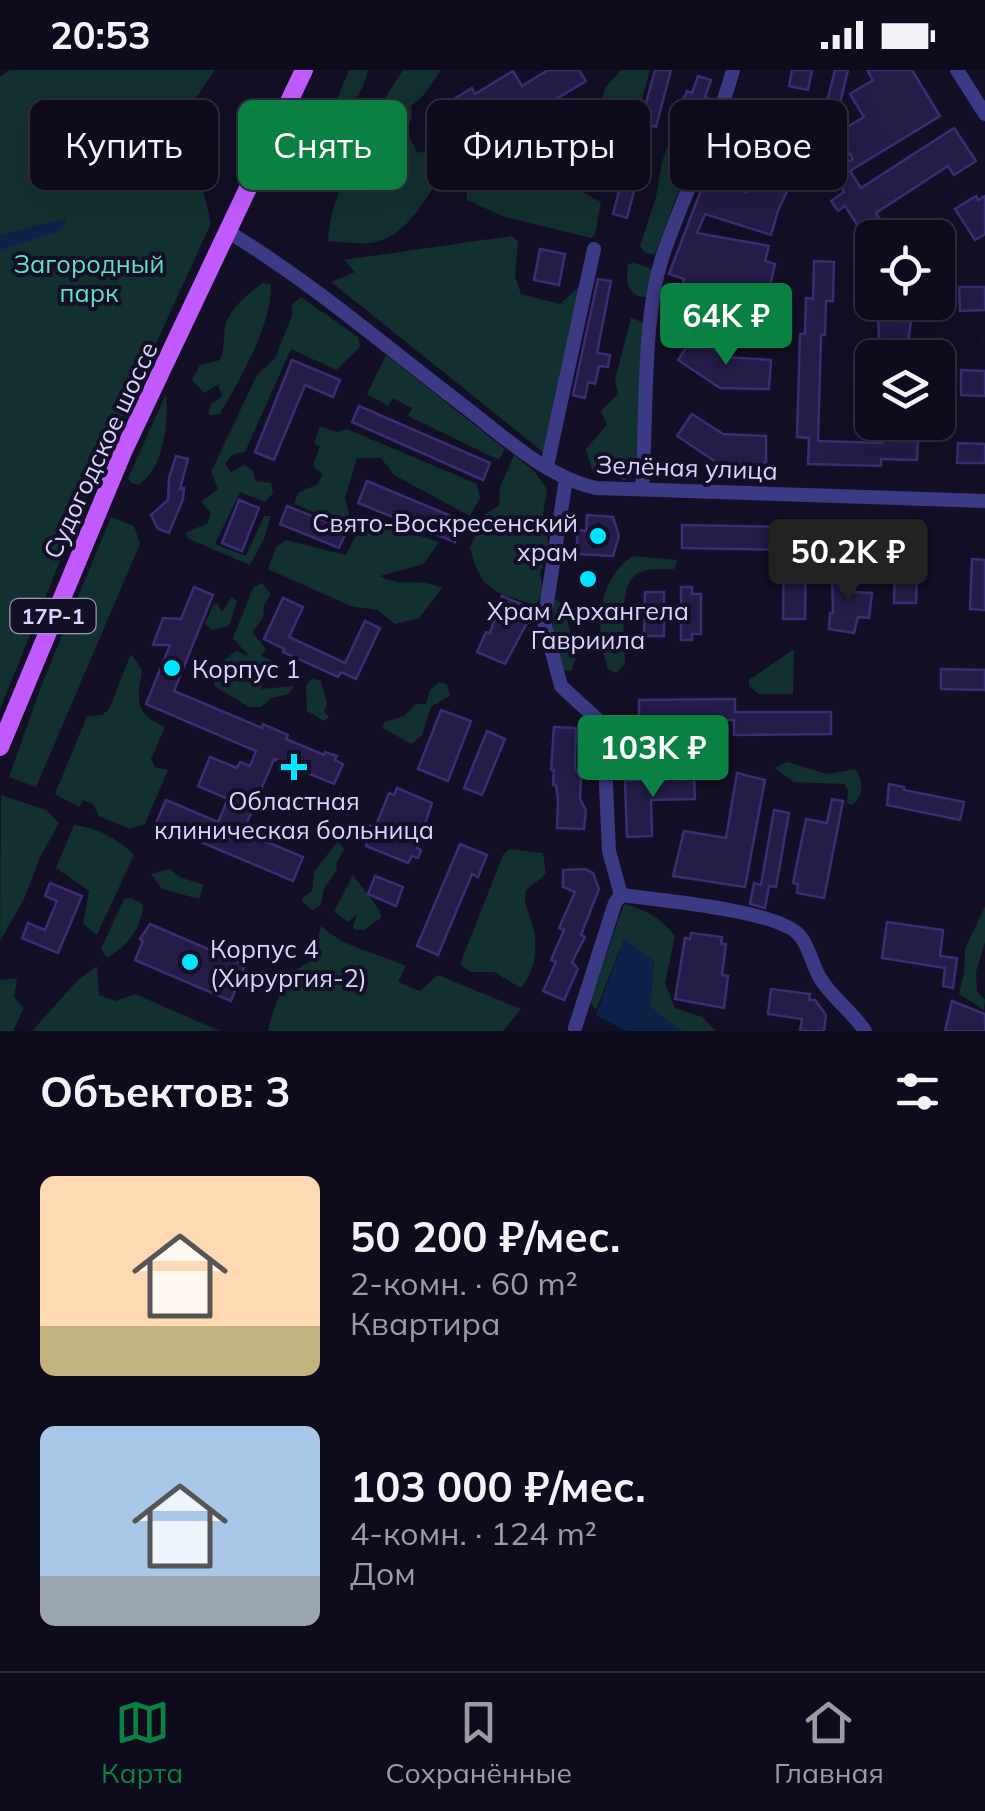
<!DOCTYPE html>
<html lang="ru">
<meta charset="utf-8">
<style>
body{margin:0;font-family:Mulish,sans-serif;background:#1c1929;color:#f1f3f6;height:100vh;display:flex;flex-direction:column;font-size:38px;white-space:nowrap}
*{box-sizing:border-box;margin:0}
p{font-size:32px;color:#9b9ba3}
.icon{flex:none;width:55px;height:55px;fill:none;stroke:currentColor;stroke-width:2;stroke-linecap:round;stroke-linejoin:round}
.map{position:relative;height:961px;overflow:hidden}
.drawer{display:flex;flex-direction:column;background:#0e0b1c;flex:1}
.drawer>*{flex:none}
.guide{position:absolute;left:30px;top:30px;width:925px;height:90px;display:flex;gap:20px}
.tools{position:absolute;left:855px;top:150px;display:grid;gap:20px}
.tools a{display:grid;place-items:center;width:100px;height:100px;border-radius:15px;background:#0e0b1c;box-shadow:0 10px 40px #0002,0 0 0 2px #2e2b3b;font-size:50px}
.price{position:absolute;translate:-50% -85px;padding:0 22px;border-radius:10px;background:#0b8043;color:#fff;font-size:32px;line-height:65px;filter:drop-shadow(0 2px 5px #0008)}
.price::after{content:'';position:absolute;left:50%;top:60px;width:30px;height:22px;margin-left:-15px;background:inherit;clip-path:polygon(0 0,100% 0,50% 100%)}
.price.active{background:#222;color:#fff}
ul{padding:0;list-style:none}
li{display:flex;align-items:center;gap:30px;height:250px;padding:0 40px}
li span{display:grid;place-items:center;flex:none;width:280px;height:200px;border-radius:15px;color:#555}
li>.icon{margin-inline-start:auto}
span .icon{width:120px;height:120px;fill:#fffc;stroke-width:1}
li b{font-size:42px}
h2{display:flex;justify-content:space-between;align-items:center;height:120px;padding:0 40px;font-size:42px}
.chip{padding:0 35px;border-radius:15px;background:#0e0b1c;box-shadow:0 10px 40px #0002,0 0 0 2px #2e2b3b;font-size:35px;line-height:90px}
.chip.active{background:#0b8043;color:#fff}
.status{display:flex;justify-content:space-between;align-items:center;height:70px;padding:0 50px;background:#0e0b1c;direction:ltr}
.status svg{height:28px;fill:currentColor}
.tabs{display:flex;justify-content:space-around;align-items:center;height:140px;border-top:2px solid #2e2b3b;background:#0e0b1c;font-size:28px;color:#9b9ba3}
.tabs a{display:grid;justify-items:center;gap:5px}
.tabs .active{color:#0b8043}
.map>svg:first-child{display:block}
</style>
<div class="status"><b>20:53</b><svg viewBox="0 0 49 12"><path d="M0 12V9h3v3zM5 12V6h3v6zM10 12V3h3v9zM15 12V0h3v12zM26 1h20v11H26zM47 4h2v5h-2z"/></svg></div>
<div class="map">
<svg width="985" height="961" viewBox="0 0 985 961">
<rect width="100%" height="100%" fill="#130f26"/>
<!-- green -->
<g fill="#12302f">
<path d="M10,0H215L159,82L191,71L211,153L86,427L0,639V7Z"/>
<path d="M349,0H368C364,21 353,31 343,49C333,69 323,95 321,117L311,123C308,105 314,93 311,75L329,59L330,46Z"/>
<path d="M403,0H441L423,26L411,36L412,48L406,58L417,83L433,78L443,102C425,129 406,170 369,173C356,174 341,172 328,171C330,131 348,92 382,70L366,57Z"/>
<path d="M621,0H650L620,107L613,119L604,105L599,39L605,18Z"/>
<path d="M582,35L586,47L591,100C566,93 552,82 550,56Z"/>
<path d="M678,45H692L704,50L697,82L685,104L655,184L645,183L640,176L656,127L662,92Z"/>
<path d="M530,64C539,103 568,114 601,132L595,165L591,168L502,146L467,130L465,106Z"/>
<path d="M512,166L518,172L515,206L521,224L560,234L582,214L543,382L331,212L355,202L344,190Z"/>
<path d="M635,193L651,199L653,227C629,229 625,217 628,194Z"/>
<path d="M262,213L271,214C272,255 240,309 220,344L209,345L210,335L222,326L218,315L204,323L192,310L200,295L220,290C225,278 223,269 225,257C229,238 248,225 262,213Z"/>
<path d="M301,227L358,267L360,277L336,300L291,279L245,382L233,384L225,394L231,402L245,395L253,401L255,411L271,413L273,423L265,432L240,422L215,474L246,486L264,446H271L264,469L250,495L189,469L185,463L208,453L211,443L201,432L218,419L211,402L257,305L275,288L292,246V234Z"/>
<path d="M631,248L645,253L646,264L635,400L631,408L623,411L618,405L617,394L603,390L592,400L586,379L607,355L601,341L618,324L615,310Z"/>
<path d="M386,285L505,379L499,390L408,346L412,338L393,328L388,336L367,324Z"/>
<path d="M166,324C169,350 164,400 138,415L131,413L128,408Z"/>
<path d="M320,356L337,362L347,359L477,414L480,428L470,446L394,405L381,388H357L345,428L352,457L294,434L298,423L318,414L323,404L313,396L320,376L314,374Z"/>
<path d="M514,385L534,401L547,419L543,444L549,478L540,504L543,522L536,535C494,522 482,523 470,478L485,444L499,436L500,417Z"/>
<path d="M111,447L134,456L140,474L36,717L9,707L42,614Z"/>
<path d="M371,450L390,454L405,466L417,465L439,472L424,494L380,506C405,519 415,506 442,518L419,548L395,554L377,540L351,536L268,499L276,477L286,470L346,485L354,469Z"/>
<path d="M633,486L678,490L674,499C662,500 644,497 634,506C618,520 625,573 625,594L616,603L608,599C595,559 596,510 633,486Z"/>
<path d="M262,513L271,524L264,535L263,548L252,562L266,579L261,586L271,590V595L258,604L263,610L261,619L295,616L288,624L272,628L261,637H249L214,616L215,611H240L223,591L236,581L249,586L233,568L253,518Z"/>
<path d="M232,527L237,531L229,556L212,560L205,554L213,535L218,534L222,542Z"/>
<path d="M554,529L562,533L577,585L571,601L559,600L552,566Z"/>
<path d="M794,579L793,624H759L749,616V610Z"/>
<path d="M131,584L142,600C137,632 134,642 165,657L151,689L155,697L168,700L145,754L130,759L99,746L94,735L83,730L79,737L55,724L87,646L102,645L109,639Z"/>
<path d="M312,608L321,611L327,634L324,642L329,647L324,651L307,641L306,616Z"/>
<path d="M439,612L447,614L450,626L431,637L422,665L412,674L382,658L385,652L404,646L416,634H426L430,620Z"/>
<path d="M787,692L827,704L855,699C864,710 864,726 852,735L847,733L848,720L844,714L794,712L774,698Z"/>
<path d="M1,725L46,740L59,753L40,787L24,829L0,871Z"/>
<path d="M74,755C98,758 117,768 134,785L97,865L83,854L89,821L56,798Z"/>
<path d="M338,771L344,779L336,794L337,800L324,818L321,835L312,840L302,831L303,827L312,821L314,802Z"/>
<path d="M509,779L543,783L546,804L526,820C523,835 527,837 531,850C539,875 536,899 521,918L494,902H471L460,894L503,785Z"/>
<path d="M169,799L182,808L204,815L199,829L162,819L151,804Z"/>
<path d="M353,805L380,841L381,848L364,860H356L353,857L357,844L348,852L334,842Z"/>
<path d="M131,828L143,834C142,858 127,876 107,888L101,879L124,829Z"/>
<path d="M624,834C647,840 660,848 675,866L665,913L675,938L702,947L716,961H681L650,937L654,891L624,869L596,940L590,932Z"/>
<path d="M985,836V872L976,902L977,921L985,930L984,940L959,924L964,903L965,879Z"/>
<path d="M321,856C345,878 377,883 406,896L398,912L420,921L438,905L521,939L503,961H268C273,937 287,899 313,890Z"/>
<path d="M97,896L99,925L116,931L135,924L220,961H32L78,910Z"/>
<path d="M17,908L14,927L24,938L13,961H0V910Z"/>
</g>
<!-- water -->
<g fill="#0c2248">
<path d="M66,148L62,160L0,180V165Z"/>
<path d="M624,869L654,891L650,937L681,961H626L596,945Z"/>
</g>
<!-- building -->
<g fill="#241b47" stroke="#3b2d73" stroke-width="2.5">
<path d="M548,0H579L586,11L521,50L514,38L492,51L498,62L492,66L486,57L454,77L433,42L472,18L475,24L513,1L522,16Z"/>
<path d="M655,0H671L656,57L641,52Z"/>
<path d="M792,0H812L808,20L789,16Z"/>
<path d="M835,0H848L836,50L824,44Z"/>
<path d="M867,0H912L940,46L850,101L861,118L954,58L976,91L954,105L948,96L876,143L882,153L864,165L845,136L838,141L831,131L844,122L832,102L853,89L837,63L864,47L850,24L873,10Z"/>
<path d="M698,6L711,10L705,27L712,30L708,42L682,33L687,21L692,23Z"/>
<path d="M731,40L816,58L778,141L771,165L705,144L697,163L769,176L765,191L775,194L766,233L770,234L767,251L778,264L769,270L766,266L677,249L684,209L669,204L719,73L737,80L724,113L747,122L770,77L789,85L798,67L727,52Z"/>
<path d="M829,59L834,60L824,102L814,98Z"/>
<path d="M633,74L648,78L641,105L625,100Z"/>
<path d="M620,117L634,121L627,148L613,144Z"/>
<path d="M976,126L978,130L985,126V164L975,170L955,139Z"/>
<path d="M540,179L565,184L559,215L534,210Z"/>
<path d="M814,191L834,192L833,231H826L825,265H821L818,371L882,373V368L918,369L917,390L881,389V396L808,394L809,368L797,367L800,264H805L806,228L813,229Z"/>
<path d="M598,209L611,211L597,283L610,285L608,297L599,296L595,314L588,312L585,328L573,325Z"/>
<path d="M959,217H985V240L960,241Z"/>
<path d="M881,232H910L909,245H912L908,272L879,271L878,244H881Z"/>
<path d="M694,266L725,287L771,290L769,319L720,318L678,290Z"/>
<path d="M292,290L340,310L333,327L305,315L274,390L255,382Z"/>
<path d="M961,300L985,301V326L961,325Z"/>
<path d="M359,336L490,393L483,410L352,352Z"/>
<path d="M692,344L723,364L766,366V394L716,392L677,366Z"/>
<path d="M958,373L985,374V393H957Z"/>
<path d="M176,386L188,389L180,419L184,418L183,429L169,463L158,459L151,445L168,430L169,408Z"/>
<path d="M367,411L463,451L455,472L358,433Z"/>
<path d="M239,430L259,438L242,481L222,473Z"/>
<path d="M287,436L347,460L339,478L280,454Z"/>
<path d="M587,445L613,447L619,466L613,486L576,484L578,460L586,461Z"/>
<path d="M682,455L785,457V480H806L805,549H783L784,480L682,478Z"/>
<path d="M911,460L887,482L873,481L874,466H889Z"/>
<path d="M895,484H918L916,533H894Z"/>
<path d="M972,489L985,490V540L970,539Z"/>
<path d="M838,503L855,506L854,522L872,523L869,548L858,547L854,563L829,559L830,543H833L832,505L838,506Z"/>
<path d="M194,517L213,525L174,621L262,658L263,654L288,665L286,669L324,685L325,682L337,686L335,690L343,694L334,714L274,689L243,762L303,787L293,811L156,753L166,730L218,752L228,729L198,716L210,687L237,698L240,692L250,696L256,681L146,634L170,575H153L163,548L181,549Z"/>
<path d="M681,517H692V524H701V564H692V570H681V551H664V566H644L645,522H664V536L681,535Z"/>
<path d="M502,526L528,537L522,551L527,553L505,594L477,582L486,562L490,563Z"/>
<path d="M283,528L303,537L289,567L345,593L365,551L380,558L356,609L341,602L338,607L283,582L284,579L264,569Z"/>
<path d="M941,599L985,600V620L941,619Z"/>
<path d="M735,629V642H831V664L734,665V650H639V630Z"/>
<path d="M441,640L471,651L448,711L418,699Z"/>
<path d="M554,657L576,658L575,697L581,709L580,729L586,740L584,759L557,758L558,730L556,715H553L554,700H551Z"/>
<path d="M487,661L505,669L482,725L464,718Z"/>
<path d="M737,703L765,710L745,817L673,806L684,761L726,768Z"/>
<path d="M694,705L695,729L651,730L652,766L627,767L625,711Z"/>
<path d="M889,714L904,717V720L964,732L960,750L887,735Z"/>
<path d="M397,718L432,733L417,778L421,780L418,788L412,786L408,793L366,776L370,756L375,758L389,723L394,725Z"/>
<path d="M832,729L843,731L824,828L797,823L798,814L793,813L806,749L827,753Z"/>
<path d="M774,740L789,743L776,817L769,816L765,838L750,834L754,813L761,815Z"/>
<path d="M460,774L487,785L478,807L472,804L438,885L417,876Z"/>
<path d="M585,799L593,803L599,819L581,865L585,867L572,892L578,899L564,930L543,921L556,892L551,890L564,860L559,858L575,822L563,817V800Z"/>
<path d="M375,806L403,817L396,836L368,824Z"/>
<path d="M50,813L82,826L58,883L22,868L28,853L45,860L57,831L45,826Z"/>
<path d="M887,852L943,860L940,886L957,888L953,918L943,916L945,898L882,888Z"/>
<path d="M150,854L245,895L231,931L135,890L143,871L140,869Z"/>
<path d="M691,863L722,867L721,874H726L722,905L728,906L724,938L675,929L685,868L690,869Z"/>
<path d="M771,919L810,924L809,930H815L826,945L824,961H800L802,949L768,944Z"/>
<path d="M952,931L985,944V961H945Z"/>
</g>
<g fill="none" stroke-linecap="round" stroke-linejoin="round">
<!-- minor -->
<g stroke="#3d3a85" stroke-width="14">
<path d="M957,0L985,44"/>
<path d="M230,163C311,212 384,275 460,333C501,364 545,407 596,418L985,431"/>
<path d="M547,396L594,179"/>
<path d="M566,409L544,552L561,616L599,651L604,671L609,781L621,825L615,833L575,958"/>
<path d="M642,419C647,350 642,251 662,188C683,124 715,65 733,0"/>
<path d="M621,825C657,830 780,840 800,866C810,878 812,895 820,908C832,928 852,941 865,961"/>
</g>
<!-- major -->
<path stroke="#c25bff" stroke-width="18" d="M0,677L123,382L304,0"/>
</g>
<!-- markers -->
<g fill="#00e5ff" stroke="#130f26" stroke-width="4">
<circle cx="598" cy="466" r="10"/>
<circle cx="588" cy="509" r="10"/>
<circle cx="172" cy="598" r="10"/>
<path d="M289 682h10v10h10v10h-10v10h-10v-10h-10v-10h10z"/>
<circle cx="190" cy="892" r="10"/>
</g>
<g text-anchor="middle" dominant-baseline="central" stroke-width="8" stroke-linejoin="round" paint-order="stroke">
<!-- shield labels -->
<rect fill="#130f26" stroke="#9e99be" stroke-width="2.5" x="10.5" y="529" width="85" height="34" rx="8"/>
<g font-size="22" font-weight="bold" fill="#d9d4ff">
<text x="53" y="546">17Р-1</text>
</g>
<!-- park labels -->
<g font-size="25" fill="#5fe0c0" stroke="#130f26">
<text x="89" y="193">Загородный<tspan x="89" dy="29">парк</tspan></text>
</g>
<!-- street labels -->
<g font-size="25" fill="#d9d4ff" stroke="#130f26">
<text transform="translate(100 380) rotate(-65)">Судогодское шоссе</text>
<text transform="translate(687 397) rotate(2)">Зелёная улица</text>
</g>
<!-- poi labels -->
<g font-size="25" fill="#d9d4ff" stroke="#130f26">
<text x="578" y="452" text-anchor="end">Свято-Воскресенский<tspan x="578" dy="29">храм</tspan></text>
<text x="588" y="540">Храм Архангела<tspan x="588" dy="29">Гавриила</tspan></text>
<text x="192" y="598" text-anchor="start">Корпус 1</text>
<text x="294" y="730">Областная<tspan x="294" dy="29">клиническая больница</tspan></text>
<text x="210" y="878" text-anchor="start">Корпус 4<tspan x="210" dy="29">(Хирургия-2)</tspan></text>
</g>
</g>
</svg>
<div class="tools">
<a><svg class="icon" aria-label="locate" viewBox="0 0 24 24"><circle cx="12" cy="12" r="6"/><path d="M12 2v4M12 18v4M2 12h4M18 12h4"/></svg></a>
<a><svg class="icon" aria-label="layers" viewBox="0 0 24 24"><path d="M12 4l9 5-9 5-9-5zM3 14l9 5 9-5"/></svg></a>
</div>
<b class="price" style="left:726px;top:298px">64K ₽</b>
<b class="price active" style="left:848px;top:534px">50.2K ₽</b>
<b class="price" style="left:653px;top:730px">103K ₽</b>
<div class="guide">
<a class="chip">Купить</a>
<a class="chip active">Снять</a>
<a class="chip">Фильтры</a>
<a class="chip">Новое</a>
</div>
</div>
<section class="drawer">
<h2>Объектов: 3<svg class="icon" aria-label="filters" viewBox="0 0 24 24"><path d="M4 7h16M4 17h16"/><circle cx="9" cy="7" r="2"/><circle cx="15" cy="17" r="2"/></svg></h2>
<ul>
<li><span style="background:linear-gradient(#ffd9b3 75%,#c2b280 0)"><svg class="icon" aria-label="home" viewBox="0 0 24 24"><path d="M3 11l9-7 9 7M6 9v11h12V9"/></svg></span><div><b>50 200 ₽/мес.</b><p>2-комн. · 60 m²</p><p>Квартира</p></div></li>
<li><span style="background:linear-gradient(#a9c7e8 75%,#9aa5b1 0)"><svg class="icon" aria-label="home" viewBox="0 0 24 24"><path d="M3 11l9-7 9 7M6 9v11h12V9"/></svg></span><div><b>103 000 ₽/мес.</b><p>4-комн. · 124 m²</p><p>Дом</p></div></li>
</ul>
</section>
<nav class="tabs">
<a class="active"><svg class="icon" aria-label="map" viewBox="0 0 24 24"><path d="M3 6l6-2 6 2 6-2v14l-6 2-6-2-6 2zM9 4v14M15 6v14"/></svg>Карта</a>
<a><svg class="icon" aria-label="saved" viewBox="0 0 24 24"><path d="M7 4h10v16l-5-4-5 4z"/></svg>Сохранённые</a>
<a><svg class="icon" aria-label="home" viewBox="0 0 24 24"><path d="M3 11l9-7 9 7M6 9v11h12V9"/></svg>Главная</a>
</nav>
